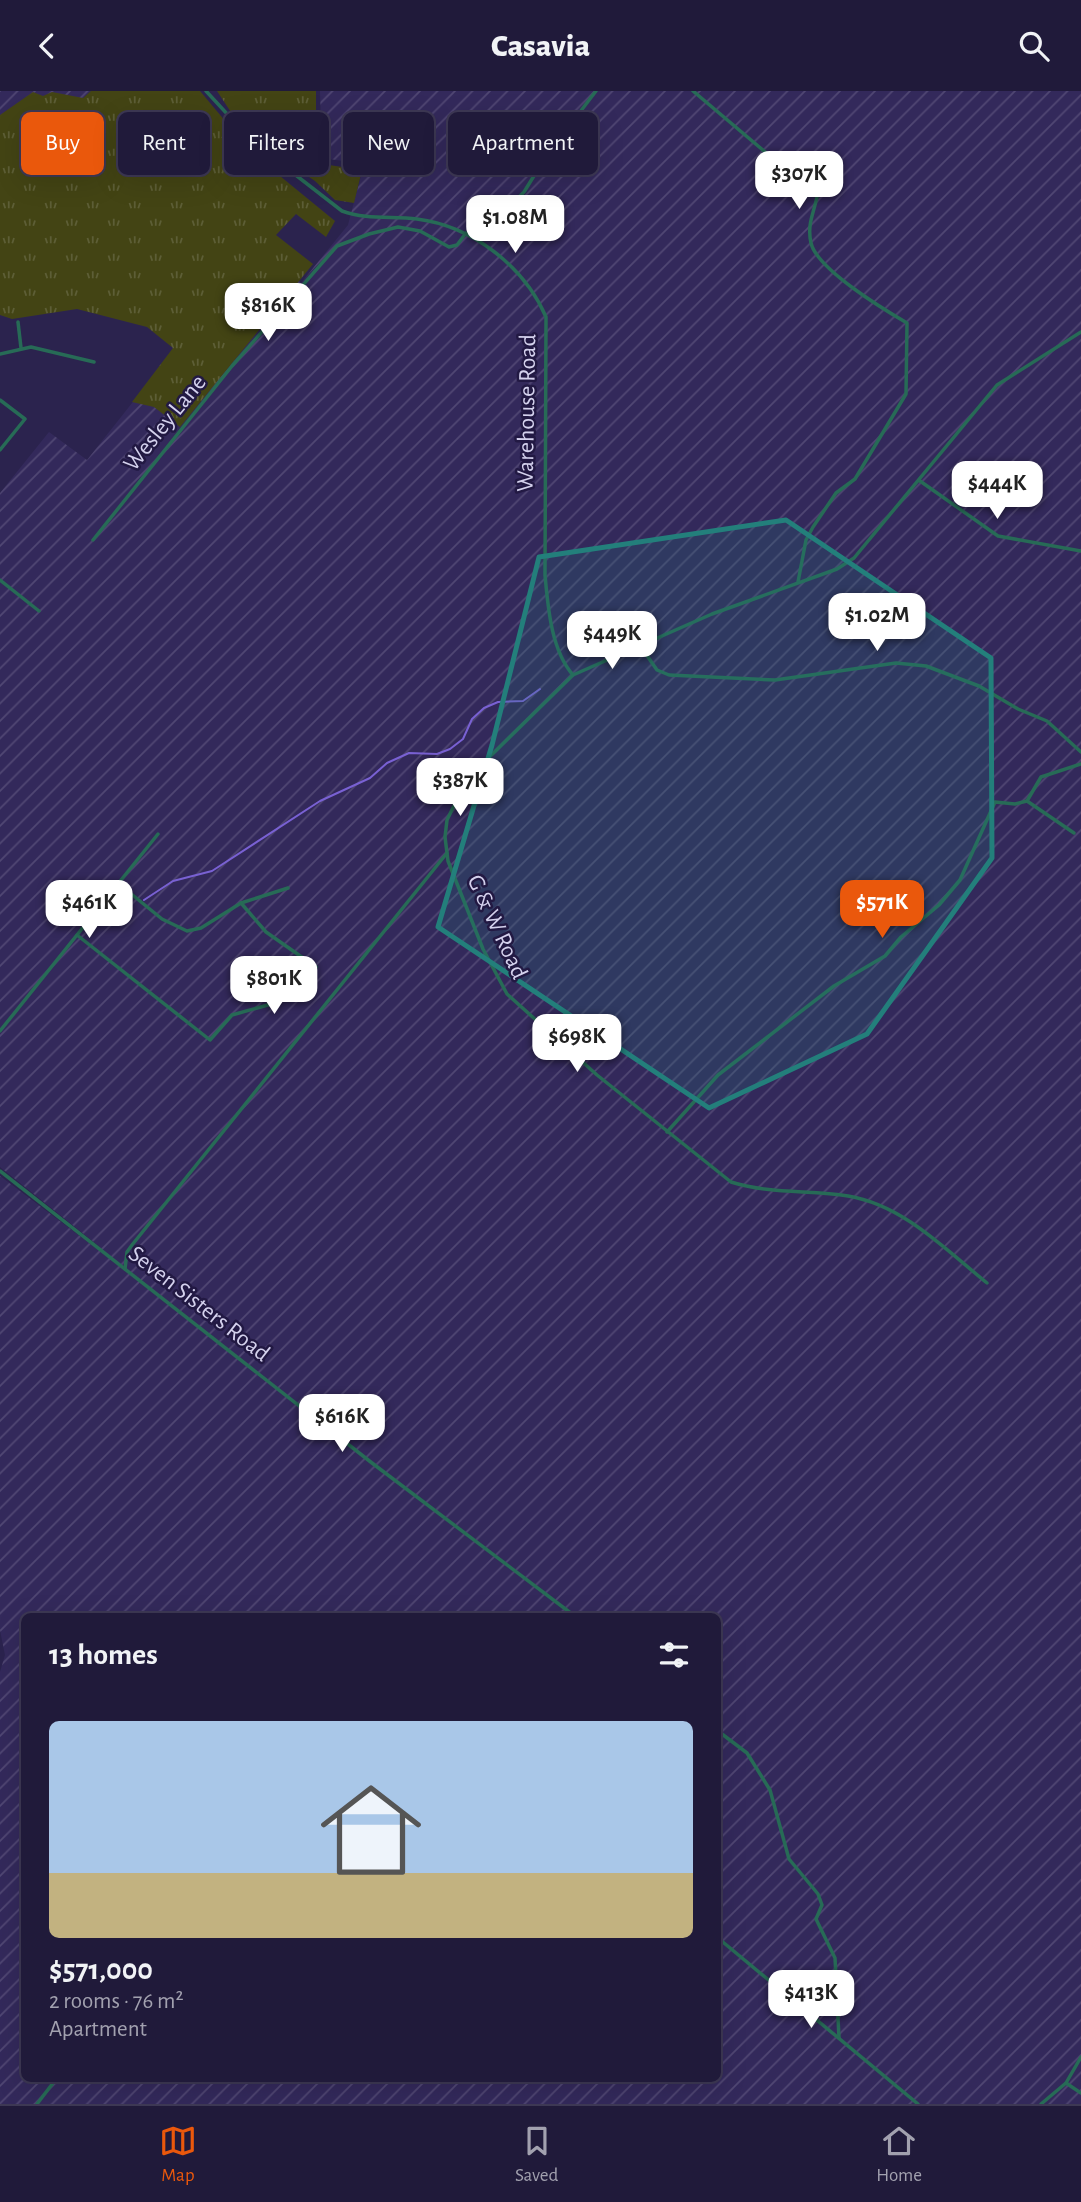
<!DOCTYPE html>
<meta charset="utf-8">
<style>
body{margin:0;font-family:"Alegreya Sans",sans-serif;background:#282342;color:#f1f3f6;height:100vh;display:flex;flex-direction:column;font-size:26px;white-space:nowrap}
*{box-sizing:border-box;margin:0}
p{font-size:23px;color:#a2a1af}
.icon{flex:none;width:38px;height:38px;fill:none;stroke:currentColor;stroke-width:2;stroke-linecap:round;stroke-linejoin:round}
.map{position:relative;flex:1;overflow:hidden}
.sheet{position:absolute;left:21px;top:1522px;width:700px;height:469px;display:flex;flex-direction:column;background:#201a3a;border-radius:10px;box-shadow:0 7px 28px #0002,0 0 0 2px #3d3854}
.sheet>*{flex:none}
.guide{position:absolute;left:21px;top:21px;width:700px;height:63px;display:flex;gap:14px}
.price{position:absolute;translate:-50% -60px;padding:0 16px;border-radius:14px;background:#fff;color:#222;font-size:23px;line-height:46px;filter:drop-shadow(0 2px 4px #0008)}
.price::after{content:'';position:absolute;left:50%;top:42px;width:21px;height:16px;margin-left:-10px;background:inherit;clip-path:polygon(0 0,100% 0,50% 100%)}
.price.selected{background:#ea580c;color:#fff}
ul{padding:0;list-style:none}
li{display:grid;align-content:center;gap:14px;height:371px;padding:0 28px}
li+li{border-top:2px solid #3d3854}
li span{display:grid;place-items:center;height:217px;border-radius:10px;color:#555}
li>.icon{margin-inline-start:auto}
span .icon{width:126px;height:126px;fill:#fffc;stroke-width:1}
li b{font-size:30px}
h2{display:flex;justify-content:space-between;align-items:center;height:84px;padding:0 28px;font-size:30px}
.tag{padding:0 24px;border-radius:10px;background:#201a3a;box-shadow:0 7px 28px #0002,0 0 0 2px #3d3854;font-size:24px;line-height:63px}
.tag.selected{background:#ea580c;color:#fff}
header{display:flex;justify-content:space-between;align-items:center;height:91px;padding:0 28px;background:#201a3a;font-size:32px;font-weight:800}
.tabs{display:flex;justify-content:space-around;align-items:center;height:98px;border-top:2px solid #3d3854;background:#201a3a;font-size:19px;color:#a2a1af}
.tabs a{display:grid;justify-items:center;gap:4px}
.tabs .selected{color:#ea580c}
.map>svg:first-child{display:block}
</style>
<header><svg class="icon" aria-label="back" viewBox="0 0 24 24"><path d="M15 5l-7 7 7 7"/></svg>Casavia<svg class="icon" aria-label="search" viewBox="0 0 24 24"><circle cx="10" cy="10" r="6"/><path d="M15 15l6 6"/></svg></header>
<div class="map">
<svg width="1081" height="2013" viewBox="0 0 1081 2013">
<defs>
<pattern id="industrial-furrows" width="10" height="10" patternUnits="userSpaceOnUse" patternTransform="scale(1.75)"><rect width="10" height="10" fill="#33295b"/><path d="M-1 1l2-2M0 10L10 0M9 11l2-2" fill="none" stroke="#504773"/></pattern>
<pattern id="grass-tufts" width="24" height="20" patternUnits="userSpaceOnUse" patternTransform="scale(1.75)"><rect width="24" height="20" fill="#434414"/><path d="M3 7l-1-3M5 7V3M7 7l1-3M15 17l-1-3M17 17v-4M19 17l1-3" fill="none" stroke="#5d5e36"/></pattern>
</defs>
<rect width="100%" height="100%" fill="#2b234e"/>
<!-- industrial -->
<g fill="url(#industrial-furrows)" fill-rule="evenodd">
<path d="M0,0H94L39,55L0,24Z"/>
<path d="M320,0H1081V2013H0V1581L5,1564L0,1539V1085L97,1158L100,1156L0,1076V402L49,341L87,369L219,202L274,168L301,192L348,134L364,73L322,67ZM24,1526H718V1988H24Z"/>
</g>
<!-- grass -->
<g fill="url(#grass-tufts)">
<path d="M91,0H200L252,62L335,130L326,146L296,123L276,144L313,173L180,336L154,316L132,311L173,257L147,236L77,218L12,228L0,224V24L33,1L43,5L52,1L83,7Z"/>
<path d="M217,0H316V72L362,79L354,112L335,109L315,90L246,44Z"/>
</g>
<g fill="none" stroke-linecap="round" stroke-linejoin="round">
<!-- stream -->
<path stroke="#7961d3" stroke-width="2" d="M144,809L173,790L212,780L320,710L370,687L387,672L409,662L437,663L450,658L463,648L472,628L484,617L498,611L523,610L540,598"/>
<!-- street -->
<g stroke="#276b56" stroke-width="3.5">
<path d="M206,0L253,51L342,120C366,129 392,125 417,128C472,135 524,175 546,226L545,484C548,516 551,559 573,584"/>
<path d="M693,0L771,66L818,98C817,117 806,130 811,152C817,178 883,218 907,232L906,303L855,388L836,402L813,436L806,449L798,491"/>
<path d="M472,145L485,130L512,113L524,101L545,67L596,0"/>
<path d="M18,231L21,257"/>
<path d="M0,263L31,256L94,271"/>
<path d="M0,309L25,328L0,359"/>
<path d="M920,390L998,445L1081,460"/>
<path d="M93,449L232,275L337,155L369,143L398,136L420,140L449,156L457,154L466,142"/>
<path d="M0,489L39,520"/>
<path d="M641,556L657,579L669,584L775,589L896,572L926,575L979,595L1018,618L1047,630L1081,661"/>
<path d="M1027,710L1074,742"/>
<path d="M119,793L162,828L187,840L201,837L241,812L288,797"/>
<path d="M77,844L210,949L232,924L275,912L316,876L266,841L241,812"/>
<path d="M0,940L158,743"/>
<path d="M667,1041L718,984L834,895L885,865L901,846L939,814L960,789L995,711L1015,713L1027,710L1041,686L1081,673"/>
<path d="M0,1080L372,1372L576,1526"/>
<path d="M125,1178L127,1161L132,1154L447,762"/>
<path d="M987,1192C945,1158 903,1114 848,1105C809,1099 769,1103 731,1091L597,984L507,903L483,858L448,770L445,746L447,729L467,688L573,584L712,523L837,478L854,467L997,294L1081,241"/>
<path d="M718,1640L747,1662L770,1699L789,1768L818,1803L822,1814L816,1828L835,1867L839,1947"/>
<path d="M718,1847L918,2013"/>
<path d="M1066,1992L1081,2002"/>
<path d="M37,2013L56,1988"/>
<path d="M1041,2013L1066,1992L1081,1966"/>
</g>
</g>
<!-- marked area -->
<path fill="#237f7b" fill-opacity="0.2" stroke="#237f7b" stroke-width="5" stroke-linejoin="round" d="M786,429L991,567L992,767L867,943L709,1017L438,836L492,654L539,466Z"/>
<g text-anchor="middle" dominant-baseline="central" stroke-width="5" stroke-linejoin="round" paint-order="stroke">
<!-- street labels -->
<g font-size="24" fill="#d4d1ed" stroke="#221943">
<text transform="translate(527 322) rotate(-89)">Warehouse Road</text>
<text transform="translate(165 332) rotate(-51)">Wesley Lane</text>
<text transform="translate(497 836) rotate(65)">G &amp; W Road</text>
<text transform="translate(199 1213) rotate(38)">Seven Sisters Road</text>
</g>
</g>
</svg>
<b class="price" style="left:799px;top:120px">$307K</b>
<b class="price" style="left:515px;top:164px">$1.08M</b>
<b class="price" style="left:268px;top:252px">$816K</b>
<b class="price" style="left:997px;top:430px">$444K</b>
<b class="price" style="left:877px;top:562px">$1.02M</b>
<b class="price" style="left:612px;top:580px">$449K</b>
<b class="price" style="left:460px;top:727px">$387K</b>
<b class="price" style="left:89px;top:849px">$461K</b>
<b class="price selected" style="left:882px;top:849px">$571K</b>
<b class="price" style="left:274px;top:925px">$801K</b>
<b class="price" style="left:577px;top:983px">$698K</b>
<b class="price" style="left:342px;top:1363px">$616K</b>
<b class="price" style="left:811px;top:1939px">$413K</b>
<div class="guide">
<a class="tag selected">Buy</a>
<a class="tag">Rent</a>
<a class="tag">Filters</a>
<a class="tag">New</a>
<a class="tag">Apartment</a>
</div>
<section class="sheet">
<h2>13 homes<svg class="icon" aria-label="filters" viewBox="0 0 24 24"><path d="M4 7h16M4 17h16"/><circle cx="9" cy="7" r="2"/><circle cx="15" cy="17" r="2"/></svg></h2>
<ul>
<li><span style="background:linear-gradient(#a9c7e8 70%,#c2b280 0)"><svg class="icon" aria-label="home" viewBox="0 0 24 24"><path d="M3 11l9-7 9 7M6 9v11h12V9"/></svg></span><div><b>$571,000</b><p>2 rooms · 76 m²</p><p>Apartment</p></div></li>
</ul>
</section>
</div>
<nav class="tabs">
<a class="selected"><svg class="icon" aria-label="map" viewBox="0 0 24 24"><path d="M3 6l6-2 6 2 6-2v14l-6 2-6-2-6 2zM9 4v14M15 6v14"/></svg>Map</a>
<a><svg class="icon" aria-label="saved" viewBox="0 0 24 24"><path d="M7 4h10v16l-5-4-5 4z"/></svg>Saved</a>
<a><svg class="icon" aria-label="home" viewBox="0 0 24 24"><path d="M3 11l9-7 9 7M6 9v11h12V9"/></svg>Home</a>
</nav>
